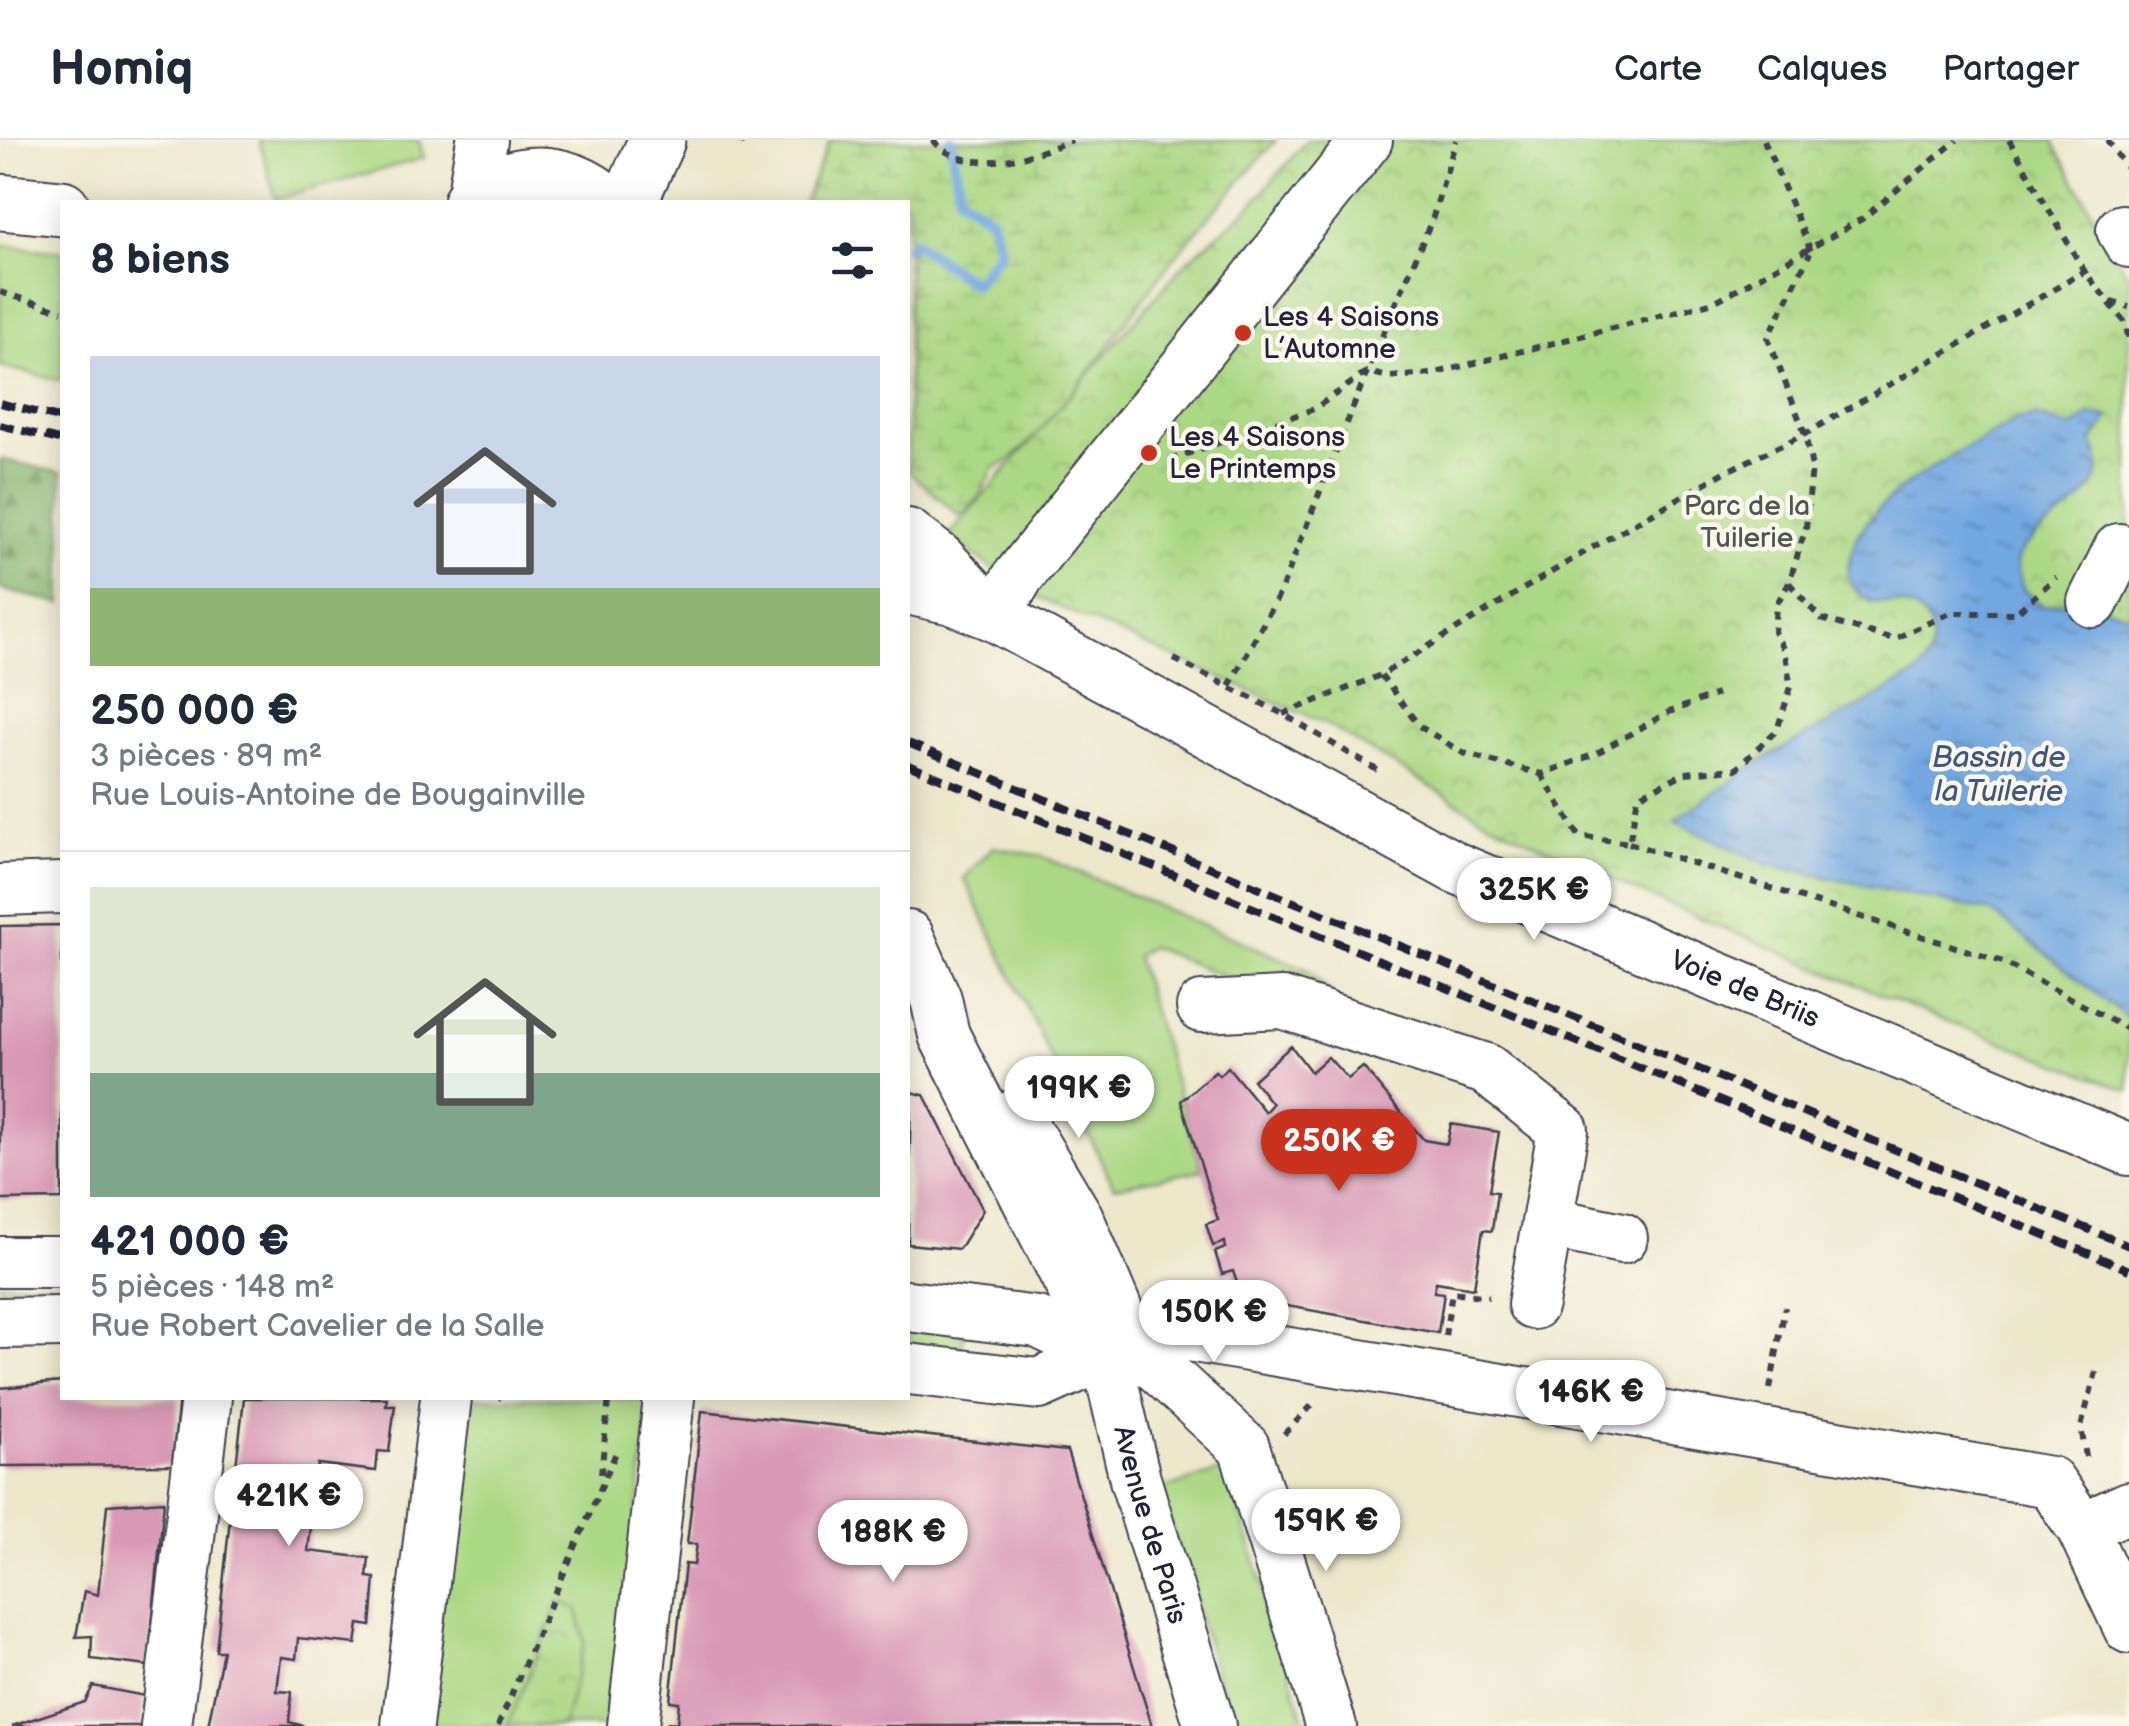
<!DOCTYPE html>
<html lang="fr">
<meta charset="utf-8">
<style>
body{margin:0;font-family:"Balsamiq Sans",sans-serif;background:#f2f2f3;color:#1f2937;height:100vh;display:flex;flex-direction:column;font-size:38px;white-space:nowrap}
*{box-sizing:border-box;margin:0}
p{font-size:32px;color:#747a83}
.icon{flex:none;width:55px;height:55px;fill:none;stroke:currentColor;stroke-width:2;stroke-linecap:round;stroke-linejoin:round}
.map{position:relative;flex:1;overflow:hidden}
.drawer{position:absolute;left:60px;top:60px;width:850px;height:1200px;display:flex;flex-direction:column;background:#fff;border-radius:0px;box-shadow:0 5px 25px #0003}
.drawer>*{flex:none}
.price{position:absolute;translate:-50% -85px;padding:0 22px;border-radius:35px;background:#fff;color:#222;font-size:32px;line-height:65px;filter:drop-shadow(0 2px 5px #0008)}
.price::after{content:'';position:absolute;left:50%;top:60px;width:30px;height:22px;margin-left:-15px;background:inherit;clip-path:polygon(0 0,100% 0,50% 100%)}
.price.active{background:#c8321e;color:#fff}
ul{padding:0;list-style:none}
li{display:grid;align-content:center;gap:20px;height:530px;padding:0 30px}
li+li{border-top:2px solid #e0e1e3}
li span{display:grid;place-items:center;height:310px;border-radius:0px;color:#555}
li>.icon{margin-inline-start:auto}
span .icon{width:180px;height:180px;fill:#fffc;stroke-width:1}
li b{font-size:42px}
h2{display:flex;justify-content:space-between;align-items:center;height:120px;padding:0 30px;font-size:42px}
header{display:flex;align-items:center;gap:60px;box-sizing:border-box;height:140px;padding:0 50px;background:#fff;border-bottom:2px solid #e0e1e3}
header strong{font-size:48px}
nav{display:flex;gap:55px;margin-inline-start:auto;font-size:35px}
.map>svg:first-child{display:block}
</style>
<header>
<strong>Homiq</strong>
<nav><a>Carte</a><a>Calques</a><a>Partager</a></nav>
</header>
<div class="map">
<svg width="2129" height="1586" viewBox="0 0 2129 1586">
<defs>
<pattern id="forest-firs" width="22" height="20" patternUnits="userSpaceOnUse" patternTransform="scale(2.5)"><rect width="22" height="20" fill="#89b872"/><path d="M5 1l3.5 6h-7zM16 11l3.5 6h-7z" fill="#70955f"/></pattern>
<pattern id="wetland-marsh" width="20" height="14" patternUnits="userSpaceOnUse" patternTransform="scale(2.5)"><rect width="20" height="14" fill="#acd885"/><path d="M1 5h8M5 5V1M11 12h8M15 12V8" fill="none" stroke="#94b974"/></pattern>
<pattern id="park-crowns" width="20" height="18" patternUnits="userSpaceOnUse" patternTransform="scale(2.5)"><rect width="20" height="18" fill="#acd885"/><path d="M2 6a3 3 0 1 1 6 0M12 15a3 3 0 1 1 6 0" fill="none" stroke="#94b974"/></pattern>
<pattern id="water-ripples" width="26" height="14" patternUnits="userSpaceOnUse" patternTransform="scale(2.5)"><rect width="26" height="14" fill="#72a7e0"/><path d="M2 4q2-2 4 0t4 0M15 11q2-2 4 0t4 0" fill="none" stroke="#5d88b7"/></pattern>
</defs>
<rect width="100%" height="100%" fill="#fbf7ec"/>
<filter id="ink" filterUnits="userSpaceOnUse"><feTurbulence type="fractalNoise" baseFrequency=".01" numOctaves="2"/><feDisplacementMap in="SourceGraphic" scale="20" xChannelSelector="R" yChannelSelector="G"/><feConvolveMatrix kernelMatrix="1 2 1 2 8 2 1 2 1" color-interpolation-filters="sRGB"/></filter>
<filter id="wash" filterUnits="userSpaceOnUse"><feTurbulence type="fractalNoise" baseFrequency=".0048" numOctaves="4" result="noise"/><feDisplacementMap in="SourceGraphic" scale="40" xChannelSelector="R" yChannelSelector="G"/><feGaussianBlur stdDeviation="2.25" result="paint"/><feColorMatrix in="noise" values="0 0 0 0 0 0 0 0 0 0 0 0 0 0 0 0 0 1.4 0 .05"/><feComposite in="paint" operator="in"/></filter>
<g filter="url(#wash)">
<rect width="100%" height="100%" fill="#ece7cb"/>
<!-- grass -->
<g fill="#acd885" stroke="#677d60" stroke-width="2.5">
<path d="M259,0H419L424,18L276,59Z"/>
<path d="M0,105L62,112V241L0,226Z"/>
<path d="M993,707L1041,716L1308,830L1346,869L1271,854L1150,807L1136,816L1202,1030L1114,1047L964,738Z"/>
<path d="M0,1143H62V1165L0,1166Z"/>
<path d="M908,1187L964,1191L961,1215L908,1209Z"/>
<path d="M460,1258H610L650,1262L613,1586H424Z"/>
<path d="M1227,1329L1306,1586H1232L1160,1350Z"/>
</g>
<!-- forest -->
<path fill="url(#forest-firs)" stroke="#566d56" stroke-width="2.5" d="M0,319L62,333V464L0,449Z"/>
<!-- wetland -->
<path fill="url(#wetland-marsh)" stroke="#677d60" stroke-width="2.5" d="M830,0H1276C1242,39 1207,78 1174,118C1139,160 1038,315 994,328L977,360L960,376L908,331V62H804Z"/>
<!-- park -->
<g fill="url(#park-crowns)" stroke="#677d60" stroke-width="2.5">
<path d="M1307,0H2052L2129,138V951L1908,866L1655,759L1488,681L1324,583L1025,452L948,396L1185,123L1250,67Z"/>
<path d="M560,1461L578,1469L585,1502L563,1586H507Z"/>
</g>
<!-- water -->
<path fill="url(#water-ripples)" stroke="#4a648e" stroke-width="2.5" d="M2090,274L2110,277L2092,302C2126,359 2033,377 2016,422L2023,449L2043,466L2079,460L2129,475V879L1992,772L1769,725L1674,681L1759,622L1917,534C1938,513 1939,473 1903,465C1893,462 1881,464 1871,461C1860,457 1854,448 1848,439C1845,359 1957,316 2017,280L2035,276L2072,288Z"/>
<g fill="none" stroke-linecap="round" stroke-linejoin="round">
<!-- stream -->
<path stroke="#72a7e0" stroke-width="11" d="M908,108L914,102L974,144L1000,111L991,78L960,57L951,0"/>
</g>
<g id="blocks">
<!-- building -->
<g fill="#d999b5">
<path d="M62,785V1059L0,1060V786Z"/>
<path d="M1291,906L1311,932L1328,917L1348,939L1363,927L1424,1000L1447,1004L1451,984L1499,992L1489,1051L1497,1052L1492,1091L1483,1090L1474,1148L1436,1142L1434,1152L1444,1153L1438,1193L1242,1158L1233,1131L1222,1134L1215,1112L1226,1108L1225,1102L1213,1106L1206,1084L1218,1080L1181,961L1215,931L1219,935L1228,927L1265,972L1272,964L1253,940Z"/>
<path d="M911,952L924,955L983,1070L959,1109L908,1104Z"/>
<path d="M62,1242V1258H179L172,1325L0,1326V1248Z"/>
<path d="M244,1258H387L386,1265H395L389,1312L378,1311L376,1331L318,1324L314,1353L299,1351L296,1384L311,1386L308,1411L369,1418L367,1437L375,1438L371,1486L359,1484L356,1504L298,1498L296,1519L281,1517L277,1551L292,1552L289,1582L304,1586H208L223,1511H216L230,1378H237L241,1345L234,1344Z"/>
<path d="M702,1271L1067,1311L1152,1586H667L668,1582L677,1583L679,1562L670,1561L685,1424L694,1425L697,1404H687Z"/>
<path d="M164,1361L148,1526L91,1519L92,1496L76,1497L84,1451L98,1455L107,1365Z"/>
<path d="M93,1546L145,1556L142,1586H12L85,1562Z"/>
</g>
</g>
</g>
<g filter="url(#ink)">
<use href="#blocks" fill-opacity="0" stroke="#404051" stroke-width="2.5"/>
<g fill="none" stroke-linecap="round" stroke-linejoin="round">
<defs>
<g id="minor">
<path d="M472,60L482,0"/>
<path d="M2122,90L2129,102"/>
<path d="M908,394L939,418L988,469"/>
<path id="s1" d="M908,449L952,459L995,476L1454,727L2129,1010"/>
<path d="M2093,462L2119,409"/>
<path d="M995,476L1018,437L1367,0"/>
<path d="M0,750L62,748"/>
<path id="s2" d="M908,796L936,859L944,895L1106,1215L1135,1339L1210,1586"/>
<path d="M1202,867L1282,863L1486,929L1563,990L1533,1164"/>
<path d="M1016,974L1078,1078L1131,1203L1244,1307L1331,1586"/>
<path d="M1549,1083L1622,1098"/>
<path d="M0,1122H62"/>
<path d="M908,1166L1037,1182L1106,1215"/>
<path d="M0,1183L62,1182"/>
<path d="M908,1229L1039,1244L1131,1203L1171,1193L2050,1342L2082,1388L2129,1488"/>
<path d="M2082,1388L2129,1367"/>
<path d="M166,1586L206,1258"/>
<path d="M407,1586L446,1258"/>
<path d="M633,1586L669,1258"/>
</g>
<g id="major">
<path d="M0,62L62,68"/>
<path d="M471,62C510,26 566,26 606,62"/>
<path d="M629,62L657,0"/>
</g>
</defs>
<!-- minor casing -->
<use href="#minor" stroke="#404051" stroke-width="54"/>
<!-- major casing -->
<use href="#major" stroke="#404051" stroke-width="59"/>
<!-- path -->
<g stroke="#404051" stroke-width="6" stroke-dasharray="8 8" stroke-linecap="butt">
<path d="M933,0C966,39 1033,16 1072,0"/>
<path d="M1764,0L1811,111"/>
<path d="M2009,0L2084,131L2124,181L2129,198"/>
<path d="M2107,0L2129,31"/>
<path d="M741,5L743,0"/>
<path d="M0,152L62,171"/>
<path d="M2111,162L2129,167"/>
<path d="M1170,320L1314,269L1367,232L1433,77L1456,0"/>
<path d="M1789,443L1821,479L1894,499L1950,473H2016L2056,437"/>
<path d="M1174,519L1283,574L1382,633"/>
<path d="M1381,535L1419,586L1463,613L1541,634L1595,614L1667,573L1717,554"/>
<path d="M1229,546L1280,453L1367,232L1389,237L1432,234L1714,162L1862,79L1957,0"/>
<path d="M1283,574L1381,535L1588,410L1725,332L1805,294L2094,126"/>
<path d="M1541,634L1579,696L1629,703L1638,656L1685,633L1736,629L1777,590L1791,547L1784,510L1774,492L1776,465L1789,443L1806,387L1812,327L1805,294L1768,198L1810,113"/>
<path d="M1629,703L2003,822L2129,890"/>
<path d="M1445,1196L1452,1152L1489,1157"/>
<path d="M1770,1249L1785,1167"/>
<path d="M498,1259L499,1258"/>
<path d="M1284,1294L1317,1260"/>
<path d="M2086,1317L2081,1287L2096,1232"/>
<path d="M601,1334L609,1258"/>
<path d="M498,1586L618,1308"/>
</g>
<!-- minor -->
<use href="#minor" stroke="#fff" stroke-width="50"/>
<!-- major -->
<use href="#major" stroke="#fff" stroke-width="55"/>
<!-- rail -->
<g stroke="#22223b" stroke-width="8" stroke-dasharray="15 8" stroke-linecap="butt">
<path d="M0,263L62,279"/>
<path d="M0,285L62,301"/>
<path d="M908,603L2129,1106"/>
<path d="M908,625L2129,1130"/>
</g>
</g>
</g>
<!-- markers -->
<g fill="#c8321e" stroke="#fbf7ec" stroke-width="4">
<circle cx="1243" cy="193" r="10"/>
<circle cx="1149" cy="313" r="10"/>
</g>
<g text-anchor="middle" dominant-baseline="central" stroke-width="9" stroke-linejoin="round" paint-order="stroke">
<!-- poi labels -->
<g font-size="28" fill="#22223b" stroke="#fbf7ec" text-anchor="start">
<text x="1263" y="177">Les 4 Saisons<tspan x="1263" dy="32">L’Automne</tspan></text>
<text x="1169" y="297">Les 4 Saisons<tspan x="1169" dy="32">Le Printemps</tspan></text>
</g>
<!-- park labels -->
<g font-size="28" fill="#4b5951" stroke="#fbf7ec">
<text x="1747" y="366">Parc de la<tspan x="1747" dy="32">Tuilerie</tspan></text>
</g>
<!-- street labels -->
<g font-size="28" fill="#22223b" stroke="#fbf7ec">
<text stroke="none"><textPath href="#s1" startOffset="930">Voie de Briis</textPath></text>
<text stroke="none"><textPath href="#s2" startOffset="640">Avenue de Paris</textPath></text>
</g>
<!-- water labels -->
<g font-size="30" font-style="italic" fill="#42577d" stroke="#fbf7ec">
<text x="1999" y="618">Bassin de<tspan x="1999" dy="34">la Tuilerie</tspan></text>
</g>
</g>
</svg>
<b class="price" style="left:1534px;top:803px">325K €</b>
<b class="price" style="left:1079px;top:1001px">199K €</b>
<b class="price active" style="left:1339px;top:1054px">250K €</b>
<b class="price" style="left:1214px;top:1225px">150K €</b>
<b class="price" style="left:1591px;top:1305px">146K €</b>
<b class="price" style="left:289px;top:1409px">421K €</b>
<b class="price" style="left:1326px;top:1434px">159K €</b>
<b class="price" style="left:893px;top:1445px">188K €</b>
<section class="drawer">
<h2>8 biens<svg class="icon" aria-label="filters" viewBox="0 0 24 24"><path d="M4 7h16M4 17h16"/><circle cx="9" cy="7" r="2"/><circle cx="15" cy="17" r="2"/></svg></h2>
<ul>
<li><span style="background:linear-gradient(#c9d6e8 75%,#8fb573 0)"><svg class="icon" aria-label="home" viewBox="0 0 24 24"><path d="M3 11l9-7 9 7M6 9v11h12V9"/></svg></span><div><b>250 000 €</b><p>3 pièces · 89 m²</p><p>Rue Louis-Antoine de Bougainville</p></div></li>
<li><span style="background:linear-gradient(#dfe7d0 60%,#7fa58c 0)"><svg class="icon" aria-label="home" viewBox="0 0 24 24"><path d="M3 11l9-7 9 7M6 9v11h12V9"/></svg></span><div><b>421 000 €</b><p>5 pièces · 148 m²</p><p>Rue Robert Cavelier de la Salle</p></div></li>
</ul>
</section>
</div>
